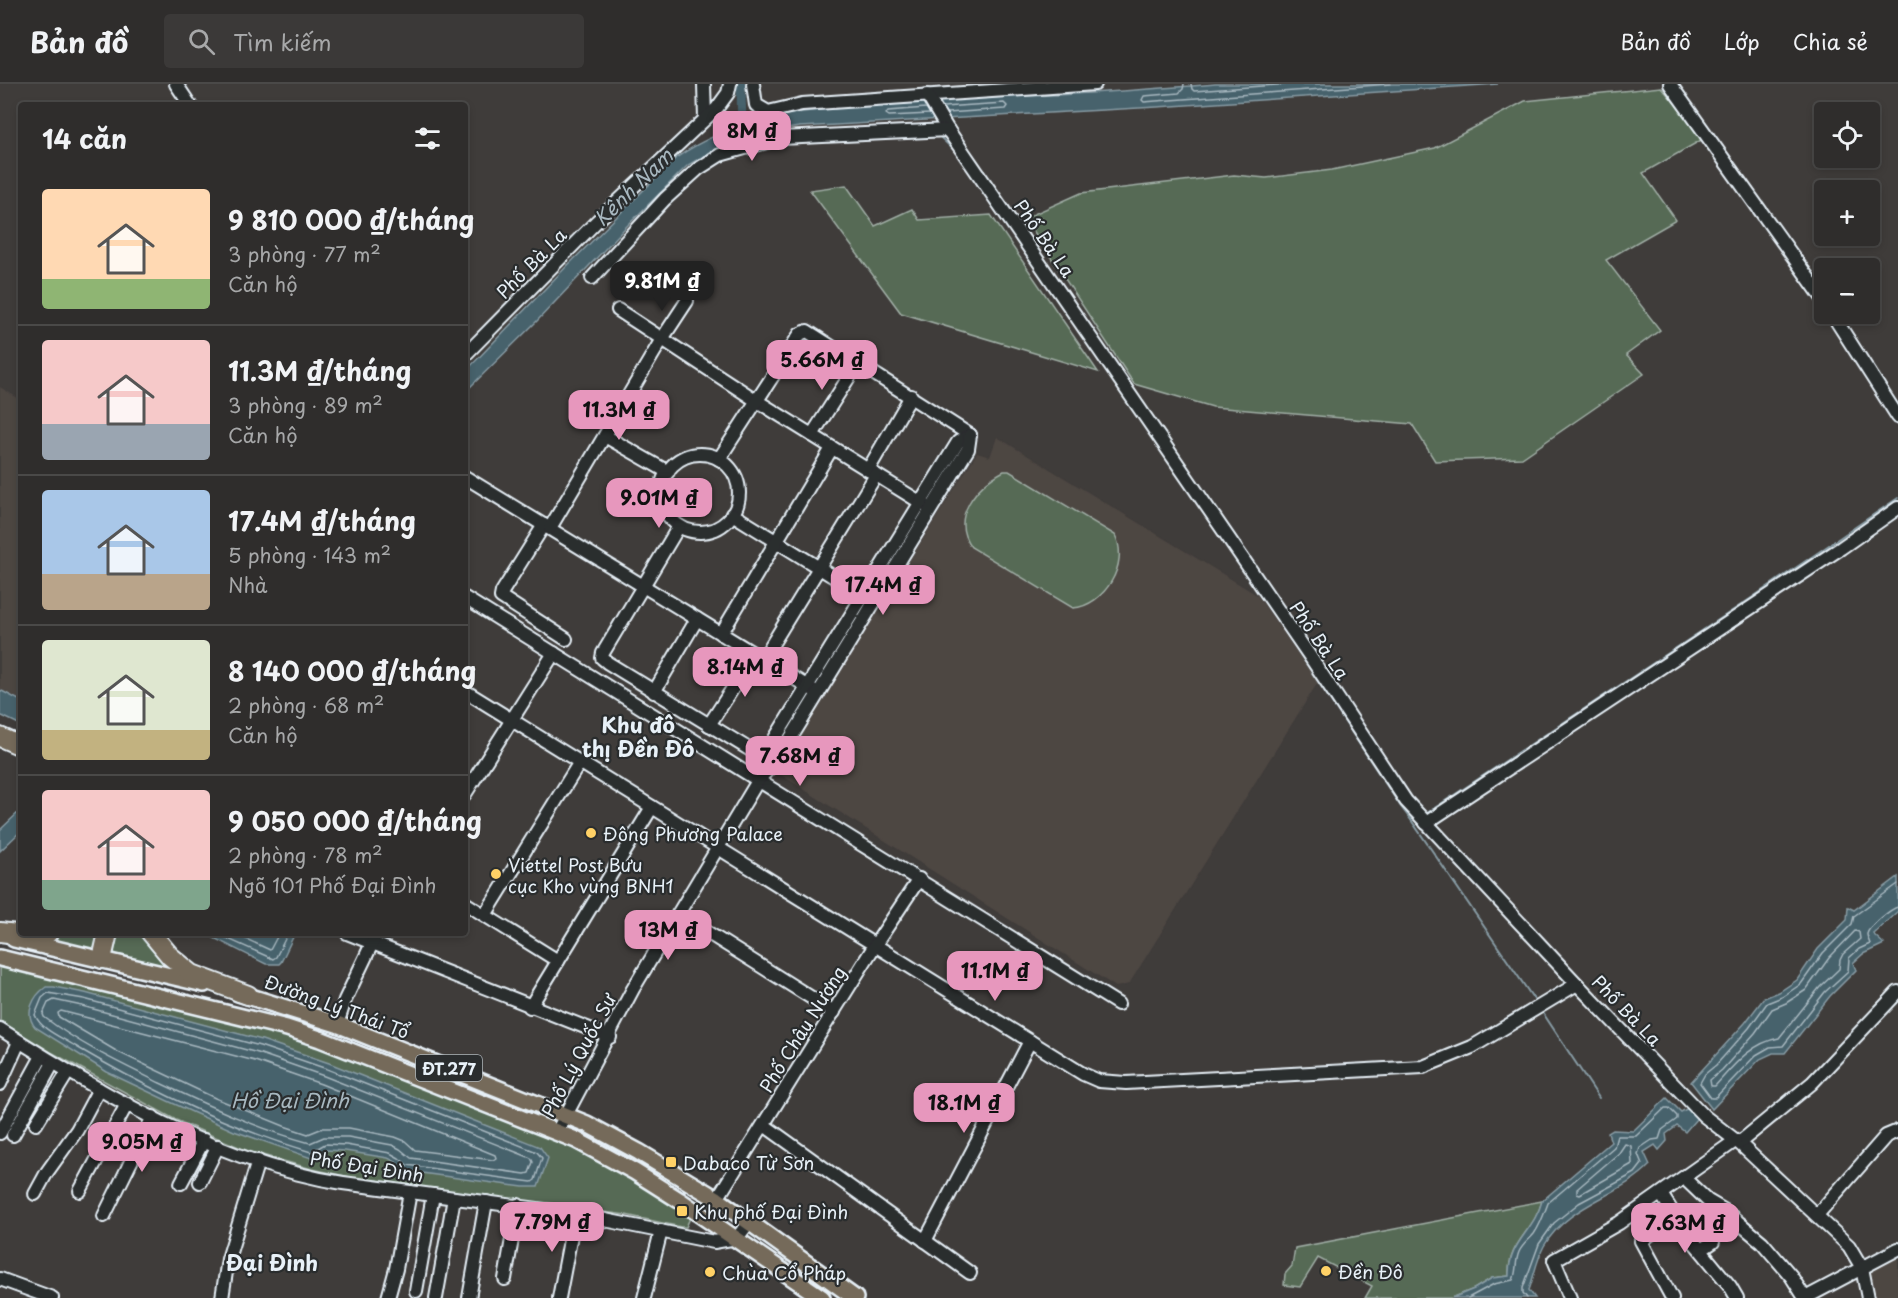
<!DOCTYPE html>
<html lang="vi">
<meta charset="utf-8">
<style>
body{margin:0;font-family:"Playpen Sans",sans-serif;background:#3b3938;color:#f1f3f6;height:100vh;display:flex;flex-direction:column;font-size:22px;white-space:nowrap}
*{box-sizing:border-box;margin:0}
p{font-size:20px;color:#a7a8a9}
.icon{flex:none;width:33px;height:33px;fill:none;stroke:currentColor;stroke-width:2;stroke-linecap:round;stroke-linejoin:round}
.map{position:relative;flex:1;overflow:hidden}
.details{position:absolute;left:18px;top:18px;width:450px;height:834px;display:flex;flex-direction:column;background:#2f2d2c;border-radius:6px;box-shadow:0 3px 9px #0003,0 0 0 2px #4a4948}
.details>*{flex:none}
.controls{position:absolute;left:1814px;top:18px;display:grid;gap:12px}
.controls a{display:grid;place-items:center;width:66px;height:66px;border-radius:6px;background:#2f2d2c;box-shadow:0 3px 9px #0003,0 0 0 2px #4a4948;font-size:30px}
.price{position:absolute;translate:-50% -51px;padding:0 14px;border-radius:12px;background:#e797bd;color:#111;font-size:20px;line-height:39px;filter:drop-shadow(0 2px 3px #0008)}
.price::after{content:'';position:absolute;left:50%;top:36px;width:18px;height:14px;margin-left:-9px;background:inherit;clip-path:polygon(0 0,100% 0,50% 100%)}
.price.current{background:#222;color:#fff}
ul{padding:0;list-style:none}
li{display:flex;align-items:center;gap:18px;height:150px;padding:0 24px}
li+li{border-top:2px solid #4a4948}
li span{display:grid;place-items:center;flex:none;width:168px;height:120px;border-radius:6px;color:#555}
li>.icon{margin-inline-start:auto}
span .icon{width:72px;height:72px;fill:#fffc;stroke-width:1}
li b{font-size:26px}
h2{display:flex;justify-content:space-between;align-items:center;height:72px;padding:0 24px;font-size:26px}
header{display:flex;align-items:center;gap:36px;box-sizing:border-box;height:84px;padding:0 30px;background:#2f2d2c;border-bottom:2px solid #4a4948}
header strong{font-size:28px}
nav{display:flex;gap:33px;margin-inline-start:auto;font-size:21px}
.search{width:420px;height:54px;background:#3b3938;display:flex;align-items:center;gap:15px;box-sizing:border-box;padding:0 21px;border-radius:6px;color:#a7a8a9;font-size:22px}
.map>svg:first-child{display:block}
</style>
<header>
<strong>Bản đồ</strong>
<div class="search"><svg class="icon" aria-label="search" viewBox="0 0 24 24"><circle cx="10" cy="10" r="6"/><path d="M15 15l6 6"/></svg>Tìm kiếm</div>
<nav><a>Bản đồ</a><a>Lớp</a><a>Chia sẻ</a></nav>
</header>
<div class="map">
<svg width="1898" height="1214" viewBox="0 0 1898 1214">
<rect width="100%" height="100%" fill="#3f3c3a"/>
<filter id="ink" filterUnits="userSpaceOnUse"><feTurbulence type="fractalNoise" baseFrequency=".0167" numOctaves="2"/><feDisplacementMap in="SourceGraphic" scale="12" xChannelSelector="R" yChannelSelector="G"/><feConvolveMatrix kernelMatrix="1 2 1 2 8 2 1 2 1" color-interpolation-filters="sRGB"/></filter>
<g filter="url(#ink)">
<!-- built -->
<g fill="#4d4642">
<path d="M0,303L21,316V616L0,605Z"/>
<path d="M997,353L1257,511L1318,598L1129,900L1116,903L778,689L782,679L977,369L990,373Z"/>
<path d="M1898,1167V1214H1872L1865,1185Z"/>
</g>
<!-- green -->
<g fill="#576b55" stroke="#a0aea6" stroke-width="1.5">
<path d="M1661,3L1705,54L1643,89L1676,136L1606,176L1660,246L1626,271L1644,290L1522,374L1435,377L1412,340L1213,323L1134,300L1025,134L1081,109L1234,91L1266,94L1332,86L1435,64L1525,17Z"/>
<path d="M846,101L875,142L912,125L919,136L991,131L1098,288L901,229L810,106Z"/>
<path d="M1004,387H1009L1115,451C1130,480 1104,522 1073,524L971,463C949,433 977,401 1004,387Z"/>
<path d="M64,849H104L94,868L39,856Z"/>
<path d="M114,849H146L185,891L109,873Z"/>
<path d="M0,881L285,949L536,1047C576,1065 614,1085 652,1107C665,1115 682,1122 690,1134L686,1143H681L626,1131L508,1115L398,1103L312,1085L248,1067L176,1036L51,968L0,937Z"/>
<path d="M1542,1117C1534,1148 1507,1159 1509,1192L1492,1194L1474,1205L1452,1214H1365L1372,1202L1318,1174L1300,1203L1284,1201L1285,1190L1292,1182L1295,1164Z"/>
</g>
<!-- water -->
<g fill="#47626c" stroke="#879ba4" stroke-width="1.5">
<path d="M1215,0H1498L1157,23L800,43L770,47L742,55L712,67L688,81L624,145L537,237L465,308V288L565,184L676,74C740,29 809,26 884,21C931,18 978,14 1025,12C1088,10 1151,5 1215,0Z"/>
<path d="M0,606L21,617V641L0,631Z"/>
<path d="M21,726V747L0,767V746Z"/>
<path d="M1898,793V827L1873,850L1884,860L1863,870L1853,879L1856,886L1830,912L1785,969H1773L1760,975L1712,1025L1691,998L1745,939L1764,914L1779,908L1797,896L1818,865L1847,836L1848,823L1854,826Z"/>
<path d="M204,849H295L281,878L279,880H266Z"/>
<path d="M46,903H54L85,909L262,956L329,979L540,1063L548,1074L538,1103H523L400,1086L396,1078L388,1074L345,1067L326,1066L314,1075L234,1047L168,1017L107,988L35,943C24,930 33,912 46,903Z"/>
<path d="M1667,1014L1681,1028L1690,1023L1697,1034L1685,1048L1677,1042L1666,1050L1667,1057L1659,1066L1655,1061L1644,1068L1650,1081C1619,1113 1568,1120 1544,1162C1537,1175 1534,1192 1529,1206L1535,1214H1452L1474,1205L1492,1194L1509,1192C1508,1158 1534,1148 1542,1117L1611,1058L1608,1049L1613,1046L1633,1047Z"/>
</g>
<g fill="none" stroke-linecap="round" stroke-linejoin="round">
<!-- shore -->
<g stroke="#a8b8c0" stroke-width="1.5">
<path d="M1184,0L1183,5L1179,9L1144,12L1142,16L1144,18L1156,17L1391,0"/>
<path d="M1191,0L1192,5L1194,7L1290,0"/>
<path d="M943,23L1004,19L1007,22L1005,25L947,29"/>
<path d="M926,24L888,27L886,30L889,32L930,30"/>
<path d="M1898,800L1854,832L1852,840L1823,869L1801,900L1782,913L1767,919L1749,944L1716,981L1705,990L1700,999L1711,1014H1715L1756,971L1770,963L1783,962L1825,908L1848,887L1849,874L1859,865L1870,860C1869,857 1867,853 1867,850C1868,843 1892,824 1898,823"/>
<path d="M1855,847L1859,848L1860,855L1843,870L1840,876L1839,885L1820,903L1779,954C1751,959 1734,981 1715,1002H1711L1710,996L1722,986L1755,949L1772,925L1786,919L1806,906L1829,874Z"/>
<path d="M215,849L273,875L276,873L288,849"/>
<path d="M233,849L270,866L279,849"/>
<path d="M48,909L84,915L260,962L327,985L537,1068L542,1074L535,1096L532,1098L524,1097L407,1081L399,1074L390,1069L346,1061L325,1060L311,1068C229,1044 148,1005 75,962C63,954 41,946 35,931L42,914Z"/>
<path d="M54,916L82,922L258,969L324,992L531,1074L533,1078L529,1089L525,1090L411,1074L400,1065L392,1061L348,1053H324L310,1059C258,1045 209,1022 160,999C121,980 79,960 44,933L43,930L48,919Z"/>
<path d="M61,927L255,977L321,1000L495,1071L496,1074L493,1076L415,1066L405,1057L395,1053L349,1044H323L308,1050L284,1042L215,1014L118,968L59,933L58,929Z"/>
<path d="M1625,1060L1631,1062L1632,1080L1580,1110L1577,1109V1105L1619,1069Z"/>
<path d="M1468,1214L1494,1200L1513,1196C1517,1188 1515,1177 1519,1168C1522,1161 1529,1156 1534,1150C1541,1140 1544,1130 1548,1119L1614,1063L1617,1052H1636L1665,1024H1669L1677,1032V1035L1662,1046L1659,1055L1652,1056L1640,1064L1638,1070L1642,1080L1635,1089L1579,1119L1554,1139L1539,1160L1523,1204V1209L1527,1214"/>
</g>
<!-- stream -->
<g stroke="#879ba4" stroke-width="2">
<path d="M940,53L957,69"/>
<path d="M1266,519L1401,723L1411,736L1414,734"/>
<path d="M1424,731L1750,515L1898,414"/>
<path d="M1411,736L1535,917"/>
<path d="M1543,929L1599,1014"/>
</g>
<!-- canal -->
<path stroke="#47626c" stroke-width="9" d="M741,0L742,49"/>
<defs>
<g id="minor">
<path d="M176,0L190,21"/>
<path d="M704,0L705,35"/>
<path d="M753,0L756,21L768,28L802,20L1095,0"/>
<path d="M1670,0L1824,216"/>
<path d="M927,11L948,46L1309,571L1406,717L1577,900L1704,1032L1739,1059L1849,1162L1862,1184L1868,1214"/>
<path d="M592,194L665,115L698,85L720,71L781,54L948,46"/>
<path d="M618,226L757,317L928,423"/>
<path d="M1832,230L1898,333"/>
<path d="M465,271L597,137L717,24L728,9L730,0"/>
<path d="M812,351L858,279"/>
<path d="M605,352L668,388"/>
<circle cx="700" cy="409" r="39"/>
<path d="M719,375L800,250L807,247L970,351"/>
<path d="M868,386L911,312"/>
<path d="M465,393L818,609"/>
<path d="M732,430L868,514"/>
<path d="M544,441L502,508L501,513L566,555"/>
<path d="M679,442L603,569L602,574L608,579L770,678"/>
<path d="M550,444L662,255L687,217"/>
<path d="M465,514L1118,920"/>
<path d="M721,550L832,364"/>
<path d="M763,575L876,391"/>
<path d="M465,607L1083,990L1099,997L1126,999L1423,983L1472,963L1577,900"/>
<path d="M654,608L697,535"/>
<path d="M709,641L755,570"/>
<path d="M760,693L766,669L958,358L970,351"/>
<path d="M465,710L554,569"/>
<path d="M1426,739L1841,464L1898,424"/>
<path d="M465,819L558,877"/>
<path d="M678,830L834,928"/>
<path d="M485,831L580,678"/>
<path d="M347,849L610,953"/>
<path d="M530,923L652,723"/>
<path d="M337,940L345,916L377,849"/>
<path d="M0,945C103,1011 221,1080 343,1099L575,1130L714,1158L737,1154L750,1137"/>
<path d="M0,1000L19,958"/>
<path d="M36,1040L68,988"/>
<path d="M764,1041L970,1189"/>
<path d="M557,1048L633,905L759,695L778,675L968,365L970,351"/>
<path d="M0,1049L42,972"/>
<path d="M13,1051L53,979"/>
<path d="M1739,1059L1812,999L1898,908"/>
<path d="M1684,1094L1708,1117L1725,1127L1762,1158L1791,1192L1805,1214L1898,1165"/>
<path d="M200,1098L218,1062"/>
<path d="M181,1099L204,1056"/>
<path d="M80,1107L127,1020"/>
<path d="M35,1110L47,1088L77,1046L99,1005"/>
<path d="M1661,1110L1684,1146L1730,1202L1737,1214"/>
<path d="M717,1115L875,861L919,795"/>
<path d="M1817,1131L1886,1052L1898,1047"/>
<path d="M104,1132L153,1033"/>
<path d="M925,1157L1030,957"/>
<path d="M1701,1166L1713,1158"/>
<path d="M0,1195L52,1214"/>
<path d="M505,1195L518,1121"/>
<path d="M416,1207L433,1111"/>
<path d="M222,1214L228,1175L258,1077"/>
<path d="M388,1214L396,1185L410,1108"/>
<path d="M436,1214L454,1114"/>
<path d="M469,1214L486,1118"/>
<path d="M559,1214L575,1130"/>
<path d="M644,1214L661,1147"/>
<path d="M1570,1214L1554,1176L1619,1139L1735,1057"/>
<path d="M1672,1214L1641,1157L1675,1133"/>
</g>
<g id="major">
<path d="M14,855L204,900"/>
<path d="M0,874L287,944L320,955L576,1056L635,1088L679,1116L822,1214"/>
<path d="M238,909L337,940L587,1040L639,1068L717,1115L855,1214"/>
</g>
<g id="highway">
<path d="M0,653L21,662"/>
<path d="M0,848L25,851L48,849"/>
<path d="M151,849L170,872L192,890L248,911"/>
<path d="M102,875L108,849"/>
</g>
</defs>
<!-- minor casing -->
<use href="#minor" stroke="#e8f1f8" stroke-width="16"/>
<!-- major casing -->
<use href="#major" stroke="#e8f1f8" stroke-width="20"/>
<!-- highway casing -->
<use href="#highway" stroke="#e8f1f8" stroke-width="22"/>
<!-- minor -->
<use href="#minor" stroke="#2a2d2e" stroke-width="12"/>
<!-- major -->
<use href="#major" stroke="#746a5a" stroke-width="15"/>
<!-- highway -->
<use href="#highway" stroke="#746a5a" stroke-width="18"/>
</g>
</g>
<!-- markers -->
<g fill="#ffd166" stroke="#2a2d2e" stroke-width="2">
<circle cx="591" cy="749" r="6"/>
<circle cx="496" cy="790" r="6"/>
<rect x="665" y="1072" width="12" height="12" rx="3"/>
<rect x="676" y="1121" width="12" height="12" rx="3"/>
<circle cx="1326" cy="1187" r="6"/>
<circle cx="710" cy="1188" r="6"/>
</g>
<g text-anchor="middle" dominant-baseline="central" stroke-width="4.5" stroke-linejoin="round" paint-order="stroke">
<!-- shield labels -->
<rect fill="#2a2d2e" stroke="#afb6bb" stroke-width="1.5" x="416" y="971" width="66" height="26" rx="4.5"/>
<g font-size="16" font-weight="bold" fill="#e8f1f8">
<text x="449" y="984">ĐT.277</text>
</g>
<!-- street labels -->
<g font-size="18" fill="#e8f1f8" stroke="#2a2d2e">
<text transform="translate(1045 154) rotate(55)">Phố Bà La</text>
<text transform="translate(531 179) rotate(-45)">Phố Bà La</text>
<text transform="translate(1320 556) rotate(56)">Phố Bà La</text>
<text transform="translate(337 922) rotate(20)">Đường Lý Thái Tổ</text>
<text transform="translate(1627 926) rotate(46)">Phố Bà La</text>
<text transform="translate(802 945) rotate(-58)">Phố Châu Nương</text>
<text transform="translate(578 971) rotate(-62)">Phố Lý Quốc Sư</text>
<text transform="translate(367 1082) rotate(9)">Phố Đại Đình</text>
</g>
<!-- poi labels -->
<g font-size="18" fill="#e8f1f8" stroke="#2a2d2e" text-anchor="start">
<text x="603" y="749">Đông Phương Palace</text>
<text x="508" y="780">Viettel Post Bưu<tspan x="508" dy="21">cục Kho vùng BNH1</tspan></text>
<text x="683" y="1078">Dabaco Từ Sơn</text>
<text x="694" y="1127">Khu phố Đại Đình</text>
<text x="1338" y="1187">Đền Đô</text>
<text x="722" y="1188">Chùa Cổ Pháp</text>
</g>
<!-- water labels -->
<g font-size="20" font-style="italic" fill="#a8b8c0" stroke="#2a2d2e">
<text transform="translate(633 103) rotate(-44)">Kênh Nam</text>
<text x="290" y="1016">Hồ Đại Đình</text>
</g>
<!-- quarter labels -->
<g font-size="21" font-weight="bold" fill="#e8f1f8" stroke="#2a2d2e">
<text x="638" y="640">Khu đô<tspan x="638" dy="24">thị Đền Đô</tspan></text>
<text x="272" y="1178">Đại Đình</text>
</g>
</g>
</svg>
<div class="controls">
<a><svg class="icon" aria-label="locate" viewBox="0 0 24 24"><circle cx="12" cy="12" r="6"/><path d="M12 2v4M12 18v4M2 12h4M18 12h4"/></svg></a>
<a>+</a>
<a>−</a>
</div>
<b class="price" style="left:752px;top:78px">8M ₫</b>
<b class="price current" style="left:662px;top:228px">9.81M ₫</b>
<b class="price" style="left:822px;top:307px">5.66M ₫</b>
<b class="price" style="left:619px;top:357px">11.3M ₫</b>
<b class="price" style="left:659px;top:445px">9.01M ₫</b>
<b class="price" style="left:883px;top:532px">17.4M ₫</b>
<b class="price" style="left:745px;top:614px">8.14M ₫</b>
<b class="price" style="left:800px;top:703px">7.68M ₫</b>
<b class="price" style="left:668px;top:877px">13M ₫</b>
<b class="price" style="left:995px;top:918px">11.1M ₫</b>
<b class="price" style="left:964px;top:1050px">18.1M ₫</b>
<b class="price" style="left:142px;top:1089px">9.05M ₫</b>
<b class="price" style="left:552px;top:1169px">7.79M ₫</b>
<b class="price" style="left:1685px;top:1170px">7.63M ₫</b>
<section class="details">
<h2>14 căn<svg class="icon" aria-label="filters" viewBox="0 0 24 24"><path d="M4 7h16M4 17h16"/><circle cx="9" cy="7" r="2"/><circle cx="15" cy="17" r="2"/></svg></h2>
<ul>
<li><span style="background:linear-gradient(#ffd9b3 75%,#8fb573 0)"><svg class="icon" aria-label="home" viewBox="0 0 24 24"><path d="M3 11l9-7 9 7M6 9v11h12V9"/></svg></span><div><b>9 810 000 ₫/tháng</b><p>3 phòng · 77 m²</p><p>Căn hộ</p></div></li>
<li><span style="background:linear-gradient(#f6c9c9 70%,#9aa5b1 0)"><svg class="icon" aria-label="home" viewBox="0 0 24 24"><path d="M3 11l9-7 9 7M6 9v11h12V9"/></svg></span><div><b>11.3M ₫/tháng</b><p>3 phòng · 89 m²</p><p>Căn hộ</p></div></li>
<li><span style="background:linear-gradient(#a9c7e8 70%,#b9a48a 0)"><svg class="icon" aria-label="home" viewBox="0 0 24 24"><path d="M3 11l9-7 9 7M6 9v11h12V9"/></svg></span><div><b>17.4M ₫/tháng</b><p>5 phòng · 143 m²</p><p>Nhà</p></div></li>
<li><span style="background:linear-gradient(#dfe7d0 75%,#c2b280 0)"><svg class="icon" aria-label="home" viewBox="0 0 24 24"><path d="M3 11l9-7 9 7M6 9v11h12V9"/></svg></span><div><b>8 140 000 ₫/tháng</b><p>2 phòng · 68 m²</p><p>Căn hộ</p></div></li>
<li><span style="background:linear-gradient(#f6c9c9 75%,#7fa58c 0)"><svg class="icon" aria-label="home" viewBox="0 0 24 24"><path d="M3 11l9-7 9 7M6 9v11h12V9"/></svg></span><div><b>9 050 000 ₫/tháng</b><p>2 phòng · 78 m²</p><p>Ngõ 101 Phố Đại Đình</p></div></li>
</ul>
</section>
</div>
